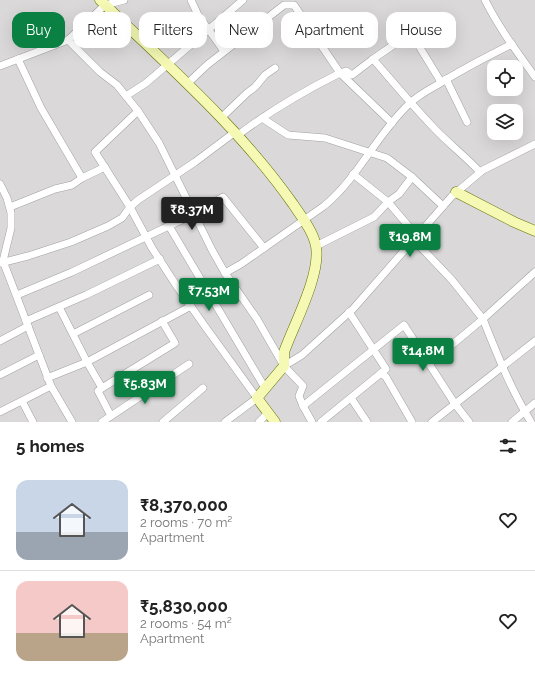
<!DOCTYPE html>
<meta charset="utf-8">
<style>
body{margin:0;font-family:Raleway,sans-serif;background:#f2f2f2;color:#222;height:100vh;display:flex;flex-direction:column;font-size:15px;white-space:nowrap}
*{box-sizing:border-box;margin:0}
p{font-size:13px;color:#767676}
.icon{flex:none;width:22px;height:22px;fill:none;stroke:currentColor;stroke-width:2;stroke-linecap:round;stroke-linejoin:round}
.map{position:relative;height:422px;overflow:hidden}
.side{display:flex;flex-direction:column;background:#fff;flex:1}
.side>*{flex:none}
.banner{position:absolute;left:12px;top:12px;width:511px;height:36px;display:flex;gap:8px}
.controls{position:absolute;left:487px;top:60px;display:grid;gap:8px}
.controls a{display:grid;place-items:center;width:36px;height:36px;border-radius:8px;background:#fff;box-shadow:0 4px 16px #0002;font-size:20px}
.price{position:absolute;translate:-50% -34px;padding:0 9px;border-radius:4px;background:#0b8043;color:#fff;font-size:13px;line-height:26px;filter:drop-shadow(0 1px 2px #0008)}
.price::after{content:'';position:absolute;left:50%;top:24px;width:12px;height:9px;margin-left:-6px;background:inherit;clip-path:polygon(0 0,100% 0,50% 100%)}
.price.selected{background:#222;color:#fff}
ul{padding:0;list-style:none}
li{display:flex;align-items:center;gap:12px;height:100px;padding:0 16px}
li+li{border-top:1px solid #e0e0e0}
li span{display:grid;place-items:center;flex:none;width:112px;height:80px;border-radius:12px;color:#555}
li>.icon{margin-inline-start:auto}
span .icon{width:48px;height:48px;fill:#fffc;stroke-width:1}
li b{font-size:17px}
h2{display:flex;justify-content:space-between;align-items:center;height:48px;padding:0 16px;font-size:17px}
.tag{padding:0 14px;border-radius:12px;background:#fff;box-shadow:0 4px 16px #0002;font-size:14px;line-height:36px}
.tag.selected{background:#0b8043;color:#fff}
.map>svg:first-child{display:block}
</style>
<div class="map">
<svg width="535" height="422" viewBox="0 0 535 422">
<rect width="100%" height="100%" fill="#ede9e1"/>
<!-- residential -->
<path fill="#dad8d8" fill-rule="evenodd" d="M0,0H535V422H0ZM494,67H516V89H494ZM494,111H516V133H494Z"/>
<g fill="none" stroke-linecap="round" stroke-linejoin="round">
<defs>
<g id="street">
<path d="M191,0L198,15L224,51"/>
<path d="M485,0C499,28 517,52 535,77"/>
<path d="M68,40L100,72L117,85L138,111L159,143L212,250L225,273L257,319L284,366L303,386L299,396L303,406L312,422"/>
<path d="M18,59L41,108L82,178"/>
<path d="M373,59L411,33L441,82"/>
<path d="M0,66L68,40L105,5L124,0"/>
<path d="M446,79L467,122"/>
<path d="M187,84L207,65L284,5H294L340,73L392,123"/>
<path d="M126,96L146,83L243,0"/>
<path d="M138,111L95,152L130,207L152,248L176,285L204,325L257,398L225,422"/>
<path d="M221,118L247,93L255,87L265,75L275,68"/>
<path d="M262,118L288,135L325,138L387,158L412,177L443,206"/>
<path d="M238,135C270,111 304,91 340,73L346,71L352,75L373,59C393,82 412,105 433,127C448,143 465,156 480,172"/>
<path d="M353,174L388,202L417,236"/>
<path d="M0,184L7,198L11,213V228L3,261L51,386L72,422"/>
<path d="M10,207L55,189L72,185L82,178L105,167"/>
<path d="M169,226L265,388"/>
<path d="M414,240L452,280L483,319L429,364"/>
<path d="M316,246L374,217L388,202L399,194L412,177"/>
<path d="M0,263L28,256L71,242L108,226L122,218L130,207L138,200L195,162L235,132"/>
<path d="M225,273L241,264L324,206C358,178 377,134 409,104C417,96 428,90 437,85C461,70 486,57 512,44"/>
<path d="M17,295L72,272L194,214L223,197L264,248"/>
<path d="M59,307L87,362L102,388L175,343L162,321"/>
<path d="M26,321L86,295L160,259"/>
<path d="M73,334L149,295"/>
<path d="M0,341L28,326"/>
<path d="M284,366L302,355L353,309L452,196L483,170L535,144"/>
<path d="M381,373L386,377L412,422"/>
<path d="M0,375L39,355"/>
<path d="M47,378L87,362L191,306"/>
<path d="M102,388L98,391L111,416"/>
<path d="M351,398L367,422"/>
<path d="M22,401L33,422"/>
<path d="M303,406L404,325L455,404L469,422"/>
<path d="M0,412L51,386"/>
<path d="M102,422L189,364"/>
<path d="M163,422L203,388"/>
<path d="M259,422L268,413"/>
<path d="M321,422L386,369L349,312"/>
<path d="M432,422L535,341"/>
<path d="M512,422L535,403"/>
<path d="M531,422C511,390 497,354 483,319L535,272"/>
</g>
<g id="secondary">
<path d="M100,0C167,65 239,127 293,204C301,216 313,231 316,246C321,275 294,324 284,352V366L257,398L275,422"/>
<path d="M456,192L514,222L535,231"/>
</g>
</defs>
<!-- street casing -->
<use href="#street" stroke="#a2a2a2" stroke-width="8"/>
<!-- secondary casing -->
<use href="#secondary" stroke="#647104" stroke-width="11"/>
<!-- street -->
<use href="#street" stroke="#fff" stroke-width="7"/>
<!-- secondary -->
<use href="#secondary" stroke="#f5f9b3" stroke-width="10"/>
</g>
</svg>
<div class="controls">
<a><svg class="icon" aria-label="locate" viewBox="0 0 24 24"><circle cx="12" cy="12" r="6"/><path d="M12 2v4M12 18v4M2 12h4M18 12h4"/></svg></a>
<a><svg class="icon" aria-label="layers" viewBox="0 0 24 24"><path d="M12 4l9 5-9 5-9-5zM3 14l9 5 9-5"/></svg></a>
</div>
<b class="price selected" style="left:192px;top:231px">₹8.37M</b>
<b class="price" style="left:410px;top:258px">₹19.8M</b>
<b class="price" style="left:209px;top:312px">₹7.53M</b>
<b class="price" style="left:423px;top:372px">₹14.8M</b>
<b class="price" style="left:145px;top:405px">₹5.83M</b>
<div class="banner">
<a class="tag selected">Buy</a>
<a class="tag">Rent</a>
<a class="tag">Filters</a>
<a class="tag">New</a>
<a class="tag">Apartment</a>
<a class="tag">House</a>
</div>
</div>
<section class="side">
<h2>5 homes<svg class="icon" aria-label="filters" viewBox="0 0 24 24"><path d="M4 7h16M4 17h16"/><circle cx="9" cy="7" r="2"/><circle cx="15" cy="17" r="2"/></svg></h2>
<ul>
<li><span style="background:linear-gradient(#c9d6e8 65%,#9aa5b1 0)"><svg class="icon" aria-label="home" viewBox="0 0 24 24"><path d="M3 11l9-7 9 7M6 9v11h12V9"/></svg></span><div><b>₹8,370,000</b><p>2 rooms · 70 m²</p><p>Apartment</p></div><svg class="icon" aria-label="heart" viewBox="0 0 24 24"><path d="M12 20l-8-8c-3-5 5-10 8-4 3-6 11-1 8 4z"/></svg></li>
<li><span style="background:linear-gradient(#f6c9c9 65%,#b9a48a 0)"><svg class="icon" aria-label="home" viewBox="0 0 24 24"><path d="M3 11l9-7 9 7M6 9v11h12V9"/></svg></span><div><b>₹5,830,000</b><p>2 rooms · 54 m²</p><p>Apartment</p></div><svg class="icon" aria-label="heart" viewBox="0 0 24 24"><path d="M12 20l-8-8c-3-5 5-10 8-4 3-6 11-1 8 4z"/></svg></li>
</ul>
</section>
